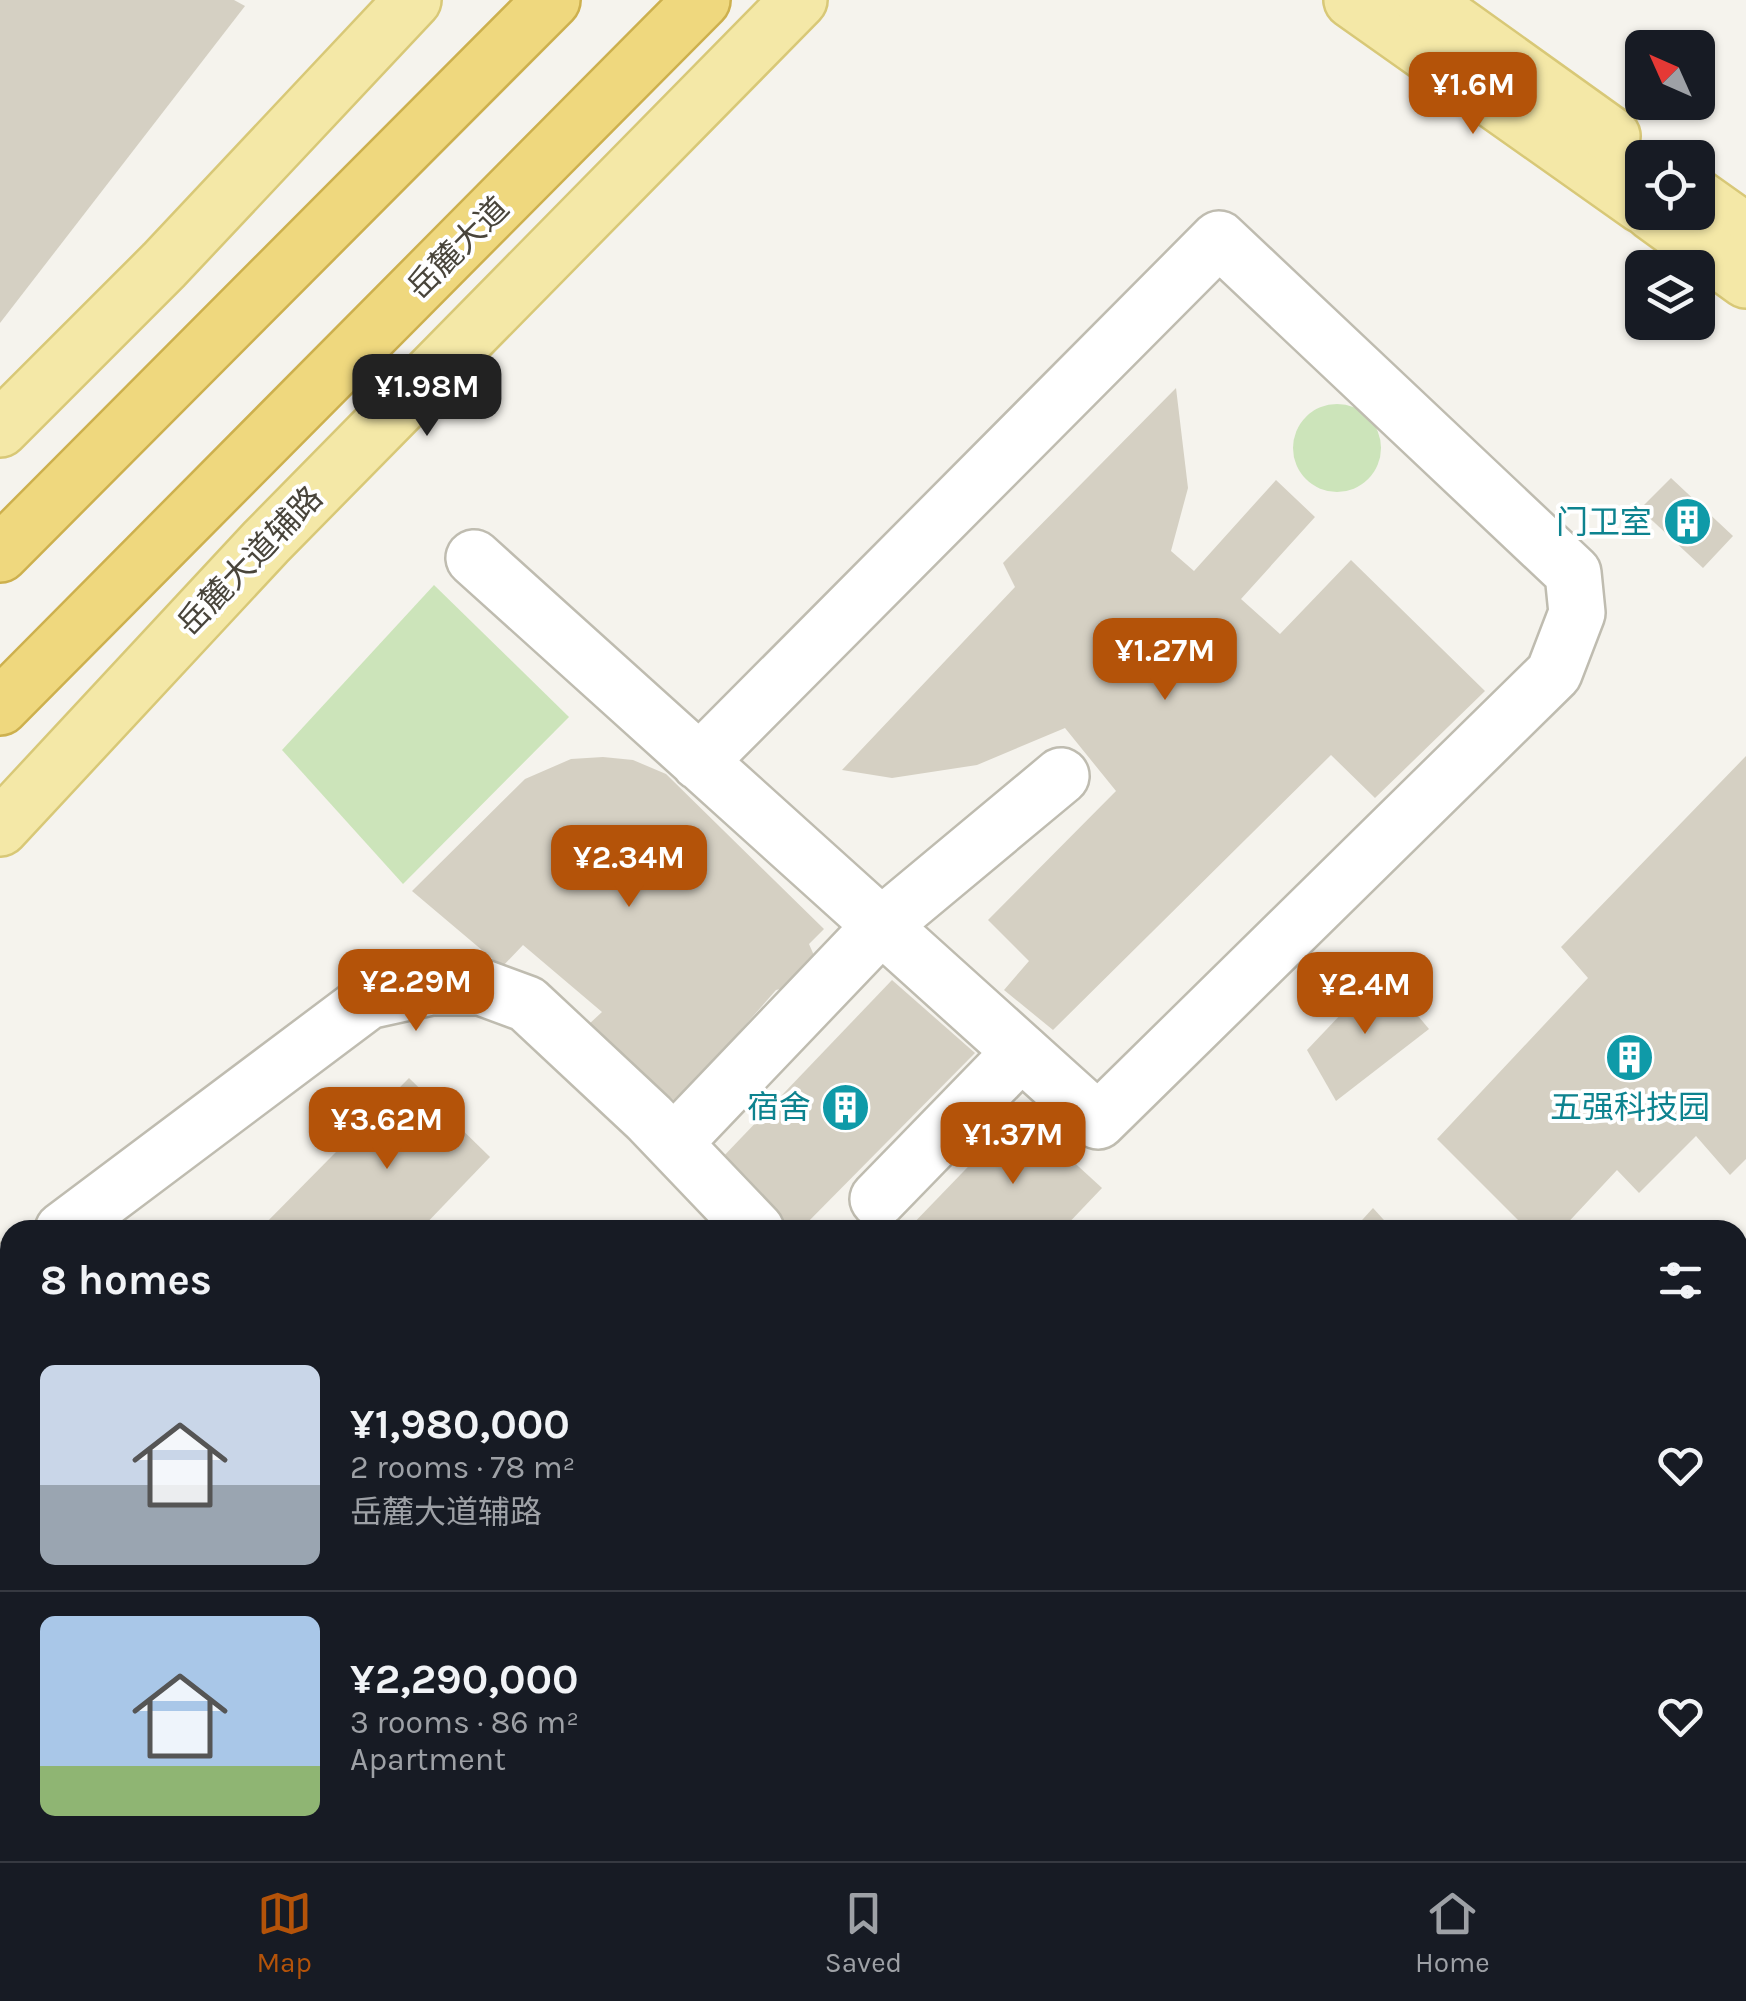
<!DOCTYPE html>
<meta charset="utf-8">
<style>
body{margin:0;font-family:Karla,"Noto Sans SC",sans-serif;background:#20242c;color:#f1f3f6;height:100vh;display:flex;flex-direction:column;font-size:38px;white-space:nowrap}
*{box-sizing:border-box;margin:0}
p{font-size:32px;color:#9ea1a6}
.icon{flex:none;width:55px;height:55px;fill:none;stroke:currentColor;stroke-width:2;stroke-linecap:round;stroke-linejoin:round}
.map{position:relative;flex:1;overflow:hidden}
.panel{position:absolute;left:0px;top:1220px;width:1748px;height:642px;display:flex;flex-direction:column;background:#171b24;border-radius:30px 30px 0 0;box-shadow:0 2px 8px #0004}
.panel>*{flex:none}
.needle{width:65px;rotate:315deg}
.controls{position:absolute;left:1625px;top:30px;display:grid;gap:20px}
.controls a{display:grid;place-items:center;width:90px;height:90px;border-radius:15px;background:#171b24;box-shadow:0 2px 8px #0004;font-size:50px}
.price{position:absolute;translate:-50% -85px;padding:0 22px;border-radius:20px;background:#b45309;color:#fff;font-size:32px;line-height:65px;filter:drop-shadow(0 2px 5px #0008)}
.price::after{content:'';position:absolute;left:50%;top:60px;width:30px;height:22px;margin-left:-15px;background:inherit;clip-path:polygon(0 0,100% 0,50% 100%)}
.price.active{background:#222;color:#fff}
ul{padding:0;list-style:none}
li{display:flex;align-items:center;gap:30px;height:250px;padding:0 40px}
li+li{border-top:2px solid #363941}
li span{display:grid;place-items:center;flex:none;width:280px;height:200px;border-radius:15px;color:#555}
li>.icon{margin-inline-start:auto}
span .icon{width:120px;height:120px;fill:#fffc;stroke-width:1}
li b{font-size:42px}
h2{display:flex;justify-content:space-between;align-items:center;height:120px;padding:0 40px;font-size:42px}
.menu{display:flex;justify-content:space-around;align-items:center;height:140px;border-top:2px solid #363941;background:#171b24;font-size:28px;color:#9ea1a6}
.menu a{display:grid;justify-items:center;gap:5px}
.menu .active{color:#b45309}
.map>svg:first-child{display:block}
</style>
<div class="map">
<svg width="1746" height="1861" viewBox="0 0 1746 1861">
<rect width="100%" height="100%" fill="#f5f3ed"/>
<!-- green -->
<g fill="#cce4ba">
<circle cx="1337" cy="448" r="44"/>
<path d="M434,585L569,717L403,884L282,750Z"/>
</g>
<!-- building -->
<g fill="#d5d0c3">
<path d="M0,0H234L245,6L0,323Z"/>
<path d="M1176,388L1188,488L1171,551L1194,571L1276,480L1315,517L1241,599L1280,634L1351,560L1485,691L1375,798L1331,755L1053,1030L1004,990L1029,961L988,920L1116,791L1065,728L977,765L892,778L842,770L1015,587L1003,563Z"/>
<path d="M1671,478L1733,536L1703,568L1640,509Z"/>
<path d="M1746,756V1159L1730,1175L1696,1136L1639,1193L1617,1170L1561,1230H1528L1437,1139L1588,978L1561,947Z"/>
<path d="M603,757L633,760L666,774L824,929L809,944L816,960L801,984L776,990L677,1103L588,1025L602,1012L523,945L502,967L412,891L525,779L571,759Z"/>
<path d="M1381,972L1429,1029L1336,1101L1307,1050Z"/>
<path d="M892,980L975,1053L800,1230H789L719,1161Z"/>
<path d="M409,1078L490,1157L420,1230H259Z"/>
<path d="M1020,1113L1102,1188L1062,1230H907Z"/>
<path d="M1373,1208L1393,1230H1353Z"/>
<path d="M1738,1454L1746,1463V1600L1738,1592Z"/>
<path d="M0,1613L10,1623V1774L0,1785Z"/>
<path d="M1738,1636L1746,1644V1729L1738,1738Z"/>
<path d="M185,1852H587L579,1861H176Z"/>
<path d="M1462,1852H1627L1619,1861H1470Z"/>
</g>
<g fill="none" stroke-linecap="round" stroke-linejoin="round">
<defs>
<g id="minor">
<path d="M474,558C682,746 890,934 1098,1121L1554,673L1577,613L1573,573L1219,239L699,762"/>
<path d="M691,1125L881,926L1061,776"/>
<path d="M878,1199L1021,1052"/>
<path d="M63,1230L368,1001L431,987H481L527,1004L649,1118L756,1230"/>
<path d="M0,1278L10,1270"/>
<path d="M1387,1852L1395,1861"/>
</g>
<g id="major">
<path d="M1352,0L1642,205"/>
<path d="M1422,0L1612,136"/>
<path d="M1698,198L1746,232"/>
<path d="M1652,212L1746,280"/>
<path d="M0,429L164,265L413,0"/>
<path d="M0,828L266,542L799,0"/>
</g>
<g id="highway">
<path d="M0,554L552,0"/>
<path d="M0,707L702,0"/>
</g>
</defs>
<!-- minor casing -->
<use href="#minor" stroke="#bfbcb0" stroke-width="60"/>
<!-- major casing -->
<use href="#major" stroke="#d8c877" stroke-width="60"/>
<!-- highway casing -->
<use href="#highway" stroke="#cdb04e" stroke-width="60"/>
<!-- minor -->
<use href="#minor" stroke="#fff" stroke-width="55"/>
<!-- major -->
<use href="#major" stroke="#f4e8a7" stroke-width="55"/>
<!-- highway -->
<use href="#highway" stroke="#efd87e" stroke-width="55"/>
</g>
<!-- icons -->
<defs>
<symbol id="building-disc" viewBox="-11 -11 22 22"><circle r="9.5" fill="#0f9aa8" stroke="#fff"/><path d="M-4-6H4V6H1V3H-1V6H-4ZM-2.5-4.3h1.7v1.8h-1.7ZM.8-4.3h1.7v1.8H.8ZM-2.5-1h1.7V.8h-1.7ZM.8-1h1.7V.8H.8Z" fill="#fff"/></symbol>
</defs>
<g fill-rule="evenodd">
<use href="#building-disc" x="1660" y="494" width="55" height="55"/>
<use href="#building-disc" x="1602" y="1030" width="55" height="55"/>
<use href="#building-disc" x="818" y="1080" width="55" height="55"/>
</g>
<g text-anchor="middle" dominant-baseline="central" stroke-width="8" stroke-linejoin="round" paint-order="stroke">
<!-- street labels -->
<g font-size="32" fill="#49453b" stroke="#fff">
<text transform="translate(458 248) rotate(-45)">岳麓大道</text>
<text transform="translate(250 561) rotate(-46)">岳麓大道辅路</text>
</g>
<!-- culture labels -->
<g font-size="32" fill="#0d838f" stroke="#fff" text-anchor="end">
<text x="1652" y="522">门卫室</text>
<text x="811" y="1107">宿舍</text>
<text x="1630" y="1107" text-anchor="middle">五强科技园</text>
</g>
</g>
</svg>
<div class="controls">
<a><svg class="needle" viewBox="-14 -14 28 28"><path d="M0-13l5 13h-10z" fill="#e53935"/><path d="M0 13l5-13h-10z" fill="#9ea1a6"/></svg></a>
<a><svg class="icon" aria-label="locate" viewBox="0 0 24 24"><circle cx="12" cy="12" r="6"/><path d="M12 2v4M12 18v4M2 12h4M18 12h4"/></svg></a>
<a><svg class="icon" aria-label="layers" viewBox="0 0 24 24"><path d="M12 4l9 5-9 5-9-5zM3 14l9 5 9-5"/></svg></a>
</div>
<b class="price" style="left:1473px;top:137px">¥1.6M</b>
<b class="price active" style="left:427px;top:439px">¥1.98M</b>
<b class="price" style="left:1165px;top:703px">¥1.27M</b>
<b class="price" style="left:629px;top:910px">¥2.34M</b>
<b class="price" style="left:416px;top:1034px">¥2.29M</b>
<b class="price" style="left:1365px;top:1037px">¥2.4M</b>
<b class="price" style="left:387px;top:1172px">¥3.62M</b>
<b class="price" style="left:1013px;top:1187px">¥1.37M</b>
<section class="panel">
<h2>8 homes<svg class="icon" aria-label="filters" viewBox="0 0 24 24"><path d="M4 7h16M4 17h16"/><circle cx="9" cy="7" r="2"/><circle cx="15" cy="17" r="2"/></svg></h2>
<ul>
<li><span style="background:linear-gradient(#c9d6e8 60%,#9aa5b1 0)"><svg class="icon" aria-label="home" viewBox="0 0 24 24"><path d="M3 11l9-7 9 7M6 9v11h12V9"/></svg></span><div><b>¥1,980,000</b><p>2 rooms · 78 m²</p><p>岳麓大道辅路</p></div><svg class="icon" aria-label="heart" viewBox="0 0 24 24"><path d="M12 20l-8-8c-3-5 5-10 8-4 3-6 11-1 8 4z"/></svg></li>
<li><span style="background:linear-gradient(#a9c7e8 75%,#8fb573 0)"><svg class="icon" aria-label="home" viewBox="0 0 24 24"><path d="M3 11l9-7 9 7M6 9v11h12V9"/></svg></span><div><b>¥2,290,000</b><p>3 rooms · 86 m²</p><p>Apartment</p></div><svg class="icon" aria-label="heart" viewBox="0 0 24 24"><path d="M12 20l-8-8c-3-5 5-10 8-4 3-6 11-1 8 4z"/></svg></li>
</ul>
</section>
</div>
<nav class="menu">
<a class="active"><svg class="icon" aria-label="map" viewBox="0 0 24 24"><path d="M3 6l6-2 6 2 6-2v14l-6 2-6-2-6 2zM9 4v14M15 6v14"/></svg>Map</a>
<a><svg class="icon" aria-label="saved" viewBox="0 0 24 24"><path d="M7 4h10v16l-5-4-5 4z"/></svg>Saved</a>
<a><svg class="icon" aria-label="home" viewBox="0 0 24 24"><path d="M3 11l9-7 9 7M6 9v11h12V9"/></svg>Home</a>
</nav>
